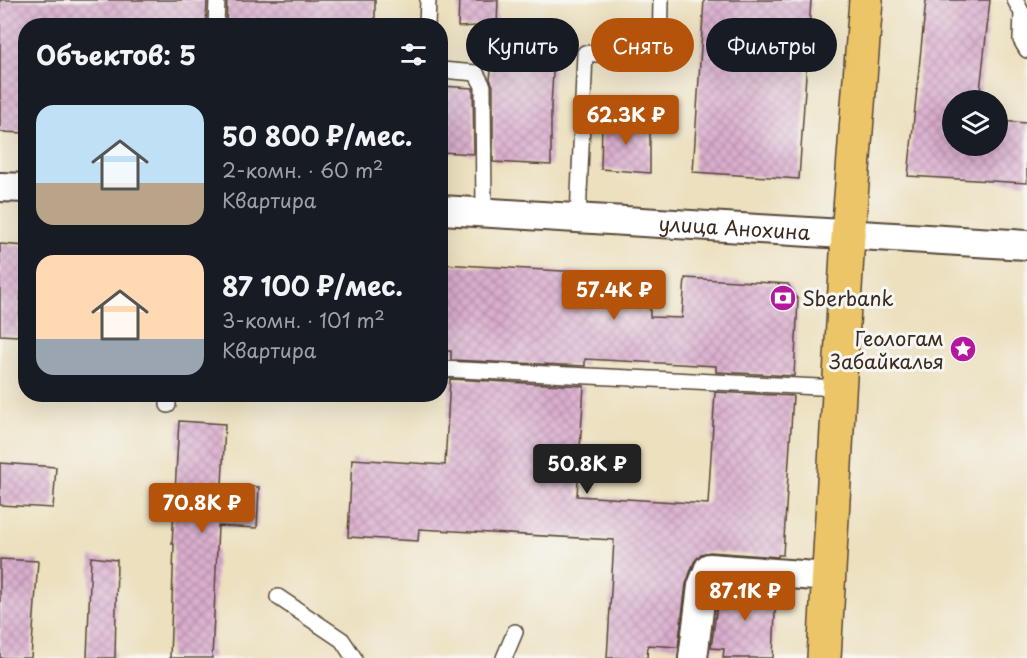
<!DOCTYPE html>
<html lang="ru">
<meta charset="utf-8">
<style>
body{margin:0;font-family:"Playpen Sans",sans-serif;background:#20242c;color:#f1f3f6;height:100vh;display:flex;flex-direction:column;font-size:22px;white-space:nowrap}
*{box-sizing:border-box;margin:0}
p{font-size:20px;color:#9ea1a6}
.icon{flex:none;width:33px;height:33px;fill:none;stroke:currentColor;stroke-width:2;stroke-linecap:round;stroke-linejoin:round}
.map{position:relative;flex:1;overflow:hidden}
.details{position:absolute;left:18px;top:18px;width:430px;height:384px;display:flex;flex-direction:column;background:#171b24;border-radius:24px;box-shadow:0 6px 24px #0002}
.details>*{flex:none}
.hud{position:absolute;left:466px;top:18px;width:470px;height:54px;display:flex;gap:12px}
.tools{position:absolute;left:942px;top:90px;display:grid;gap:12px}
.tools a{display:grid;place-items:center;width:66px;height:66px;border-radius:50%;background:#171b24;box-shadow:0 6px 24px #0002;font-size:30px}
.price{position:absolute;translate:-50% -51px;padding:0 14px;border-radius:6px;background:#b45309;color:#fff;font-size:20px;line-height:39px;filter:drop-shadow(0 2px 3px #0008)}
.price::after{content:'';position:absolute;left:50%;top:36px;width:18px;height:14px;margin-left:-9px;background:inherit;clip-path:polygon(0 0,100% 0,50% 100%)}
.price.active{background:#222;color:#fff}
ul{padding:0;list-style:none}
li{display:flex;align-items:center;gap:18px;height:150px;padding:0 18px}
li span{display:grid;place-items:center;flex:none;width:168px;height:120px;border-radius:18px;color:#555}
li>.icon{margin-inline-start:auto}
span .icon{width:72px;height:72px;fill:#fffc;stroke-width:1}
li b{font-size:26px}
h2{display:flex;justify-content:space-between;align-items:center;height:72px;padding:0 18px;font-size:26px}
.pill{padding:0 21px;border-radius:27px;background:#171b24;box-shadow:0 6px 24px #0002;font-size:21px;line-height:54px}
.pill.active{background:#b45309;color:#fff}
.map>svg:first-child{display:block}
</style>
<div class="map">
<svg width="1027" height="658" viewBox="0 0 1027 658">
<defs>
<pattern id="building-cross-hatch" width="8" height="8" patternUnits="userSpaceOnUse" patternTransform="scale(1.5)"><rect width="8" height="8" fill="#daaece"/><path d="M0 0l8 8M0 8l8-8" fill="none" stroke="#b28ea7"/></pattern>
</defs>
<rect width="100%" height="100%" fill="#f6f6f2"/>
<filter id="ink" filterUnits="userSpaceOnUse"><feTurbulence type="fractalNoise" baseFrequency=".0167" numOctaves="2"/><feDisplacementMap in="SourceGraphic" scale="12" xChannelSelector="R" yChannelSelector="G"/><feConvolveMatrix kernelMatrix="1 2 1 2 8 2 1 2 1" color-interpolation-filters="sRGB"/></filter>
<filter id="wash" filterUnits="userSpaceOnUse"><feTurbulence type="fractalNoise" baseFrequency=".008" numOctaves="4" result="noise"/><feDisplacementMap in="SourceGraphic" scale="24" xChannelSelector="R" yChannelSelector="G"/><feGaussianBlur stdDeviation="1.35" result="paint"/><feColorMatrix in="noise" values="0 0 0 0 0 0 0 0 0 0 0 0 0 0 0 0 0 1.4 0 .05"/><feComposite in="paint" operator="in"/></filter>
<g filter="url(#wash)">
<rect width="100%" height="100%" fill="#ece0bf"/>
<g id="blocks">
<!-- building -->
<g fill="url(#building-cross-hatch)">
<path d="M0,0H207L206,26L39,24L26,26V133L0,132Z"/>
<path d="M227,0H375V26H226Z"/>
<path d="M459,0H498L497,25L458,27Z"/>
<path d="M704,0H811L799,179L693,172Z"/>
<path d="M926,0H990L979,100H952V146H998V121L1027,123V183L908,176Z"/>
<path d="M497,25L556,26L551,105V165L493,162V86L490,79Z"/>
<path d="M441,86L473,88L474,154L441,152Z"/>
<path d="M602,119L650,121V173L601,169Z"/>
<path d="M0,244L26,246V293H21L18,336L0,335Z"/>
<path d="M441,264L650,276V317L682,318L685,278L788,284L798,300L794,376L716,372V366L585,359V366L451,360V351H441Z"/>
<path d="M450,379L584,386L577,496L708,504L715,392L793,396L783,555H778V557L710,552L701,554L694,562L686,584L678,647L648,645L647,658H607L614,540L419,529L418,541L348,537L352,459L445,465Z"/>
<path d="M179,421L225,424L222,485L259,487L257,528L218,526L212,658H170L174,544H172Z"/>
<path d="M0,463L56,467L53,508L0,505Z"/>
<path d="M91,557L117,560L115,658H87Z"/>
<path d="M0,559L38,561L31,658H0Z"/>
<path d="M720,585L776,590L773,658H723L724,649L711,648Z"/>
</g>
</g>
</g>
<g filter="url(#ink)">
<use href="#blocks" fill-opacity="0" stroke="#564536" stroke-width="1.5"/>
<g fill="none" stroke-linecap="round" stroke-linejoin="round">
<defs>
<g id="lane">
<path d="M1015,0L1022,13L1021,40L1027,50"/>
<path d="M216,26L217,0"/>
<path d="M427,26L428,0"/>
<path d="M441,70L476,73L483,86L484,212"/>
<path d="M578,218L585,53L660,59L661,0"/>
<path d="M441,369L840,388"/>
<path d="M168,405V394"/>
<path d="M278,597L342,640L354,658"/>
<path d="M504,658L515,632"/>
</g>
<g id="street">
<path d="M0,187L26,188"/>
<path id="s1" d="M441,210L1027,245"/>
<path d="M693,658L702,586L709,568L829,577"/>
</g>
<path id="primary" d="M824,658L848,236L866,0"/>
</defs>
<!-- lane casing -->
<use href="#lane" stroke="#564536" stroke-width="18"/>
<!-- street casing -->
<use href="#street" stroke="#564536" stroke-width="32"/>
<!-- primary casing -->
<use href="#primary" stroke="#564536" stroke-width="36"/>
<!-- lane -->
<use href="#lane" stroke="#fff" stroke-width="15"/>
<!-- street -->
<use href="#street" stroke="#fff" stroke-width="28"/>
<!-- primary -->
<use href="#primary" stroke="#edc569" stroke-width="33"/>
</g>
</g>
<!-- icons -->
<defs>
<symbol id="bank-disc" viewBox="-11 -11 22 22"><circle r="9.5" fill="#b5179e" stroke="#f6f6f2"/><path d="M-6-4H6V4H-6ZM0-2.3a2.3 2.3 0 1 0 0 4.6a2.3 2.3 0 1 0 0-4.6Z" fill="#fff"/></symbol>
<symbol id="sight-disc" viewBox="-11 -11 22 22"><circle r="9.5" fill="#b5179e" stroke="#f6f6f2"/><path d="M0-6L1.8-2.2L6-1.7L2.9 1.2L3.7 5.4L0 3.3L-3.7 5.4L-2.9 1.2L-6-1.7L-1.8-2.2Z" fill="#fff"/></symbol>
</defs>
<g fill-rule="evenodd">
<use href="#bank-disc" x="768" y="283" width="30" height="30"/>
<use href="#sight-disc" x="948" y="334" width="30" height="30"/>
</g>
<g text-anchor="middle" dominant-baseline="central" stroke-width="6" stroke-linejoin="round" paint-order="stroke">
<!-- street labels -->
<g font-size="20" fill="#3b2a1e" stroke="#f6f6f2">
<text stroke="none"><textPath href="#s1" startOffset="294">улица Анохина</textPath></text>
</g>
<!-- poi labels -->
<g font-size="20" fill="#3b2a1e" stroke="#f6f6f2" text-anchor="start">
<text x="802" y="298">Sberbank</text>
<text x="944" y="338" text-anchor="end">Геологам<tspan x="944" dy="23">Забайкалья</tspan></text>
</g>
</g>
</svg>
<div class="tools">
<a><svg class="icon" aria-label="layers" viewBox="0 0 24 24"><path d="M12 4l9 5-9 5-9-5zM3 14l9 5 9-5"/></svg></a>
</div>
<b class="price" style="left:626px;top:146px">62.3K ₽</b>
<b class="price" style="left:614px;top:321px">57.4K ₽</b>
<b class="price active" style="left:587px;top:495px">50.8K ₽</b>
<b class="price" style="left:202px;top:534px">70.8K ₽</b>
<b class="price" style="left:745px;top:622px">87.1K ₽</b>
<div class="hud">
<a class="pill">Купить</a>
<a class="pill active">Снять</a>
<a class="pill">Фильтры</a>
</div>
<section class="details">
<h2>Объектов: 5<svg class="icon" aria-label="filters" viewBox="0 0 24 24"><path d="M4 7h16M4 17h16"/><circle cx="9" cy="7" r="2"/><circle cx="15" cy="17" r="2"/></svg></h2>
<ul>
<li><span style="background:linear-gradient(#bfe0f5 65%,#b9a48a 0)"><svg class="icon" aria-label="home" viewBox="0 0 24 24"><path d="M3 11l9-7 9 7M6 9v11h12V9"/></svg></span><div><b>50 800 ₽/мес.</b><p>2-комн. · 60 m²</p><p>Квартира</p></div></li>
<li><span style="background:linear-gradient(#ffd9b3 70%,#9aa5b1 0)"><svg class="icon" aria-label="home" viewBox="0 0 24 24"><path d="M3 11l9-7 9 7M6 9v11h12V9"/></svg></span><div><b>87 100 ₽/мес.</b><p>3-комн. · 101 m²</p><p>Квартира</p></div></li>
</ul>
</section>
</div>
